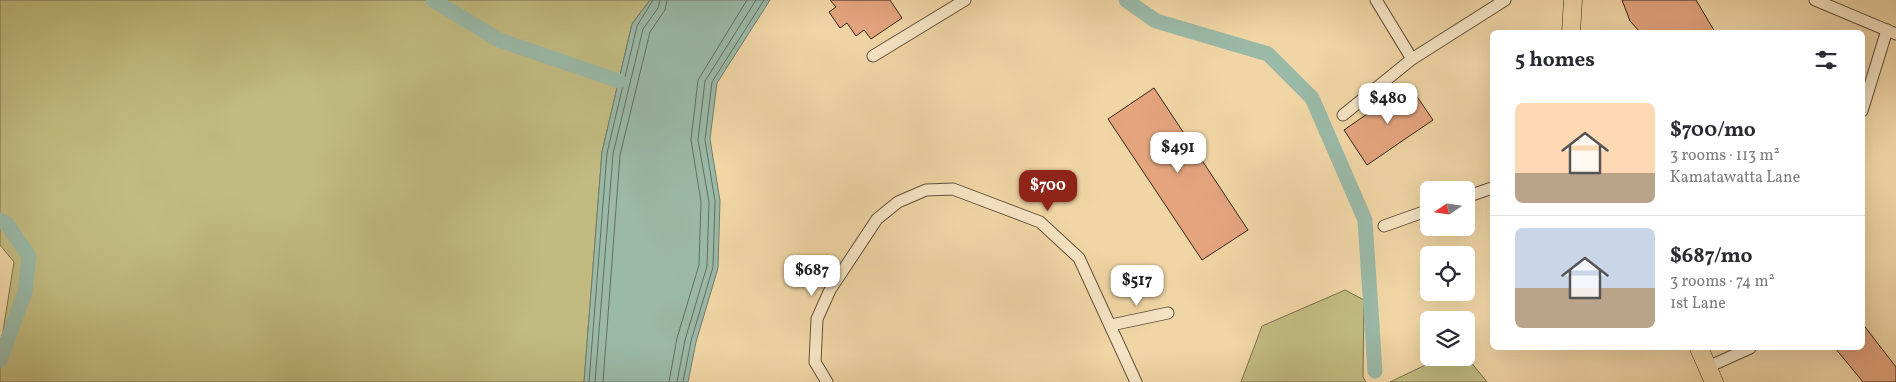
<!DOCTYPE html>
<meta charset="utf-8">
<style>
body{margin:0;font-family:Vollkorn,serif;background:#f7f7f7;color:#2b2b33;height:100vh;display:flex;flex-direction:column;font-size:19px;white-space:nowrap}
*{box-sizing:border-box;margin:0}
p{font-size:16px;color:#7c7c81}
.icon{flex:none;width:28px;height:28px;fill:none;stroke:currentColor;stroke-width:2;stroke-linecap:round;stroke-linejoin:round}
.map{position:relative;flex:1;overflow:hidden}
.details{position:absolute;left:1490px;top:30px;width:375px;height:320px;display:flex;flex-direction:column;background:#fff;border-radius:8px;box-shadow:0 5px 20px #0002}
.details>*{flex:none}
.needle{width:32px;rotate:257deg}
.tools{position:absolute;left:1420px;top:181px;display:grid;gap:10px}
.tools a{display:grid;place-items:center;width:55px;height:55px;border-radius:8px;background:#fff;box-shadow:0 5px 20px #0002;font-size:25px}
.price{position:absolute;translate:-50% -42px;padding:0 11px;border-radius:10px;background:#fff;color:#222;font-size:16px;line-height:32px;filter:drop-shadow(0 1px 2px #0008)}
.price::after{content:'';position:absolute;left:50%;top:30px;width:15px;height:11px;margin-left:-8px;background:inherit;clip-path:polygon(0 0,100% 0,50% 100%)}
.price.on{background:#8f2418;color:#fff}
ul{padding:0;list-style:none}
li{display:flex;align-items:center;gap:15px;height:125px;padding:0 25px}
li+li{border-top:1px solid #e1e1e2}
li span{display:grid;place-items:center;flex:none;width:140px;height:100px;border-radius:8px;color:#555}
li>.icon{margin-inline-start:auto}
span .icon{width:60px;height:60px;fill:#fffc;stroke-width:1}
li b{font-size:21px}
h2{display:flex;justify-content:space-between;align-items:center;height:60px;padding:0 25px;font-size:21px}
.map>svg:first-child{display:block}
</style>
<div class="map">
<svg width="1896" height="382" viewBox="0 0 1896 382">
<rect width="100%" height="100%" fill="#f0d5a5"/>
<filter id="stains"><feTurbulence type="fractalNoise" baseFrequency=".004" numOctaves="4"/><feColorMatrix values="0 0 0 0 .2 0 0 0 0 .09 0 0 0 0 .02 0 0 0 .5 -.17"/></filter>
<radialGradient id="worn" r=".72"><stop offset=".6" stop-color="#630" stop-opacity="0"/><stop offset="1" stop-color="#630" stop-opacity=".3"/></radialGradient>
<!-- green -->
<g fill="#c1bb81" stroke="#7a704e">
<path d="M0,0H650L632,24L602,152L584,382H0V350L14,262L0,245Z"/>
<path d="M1345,290L1364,300L1363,377L1366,382H1241L1262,326Z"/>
<path d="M1466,356L1487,382H1390L1440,358Z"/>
</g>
<!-- water -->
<path fill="#9ab9a7" stroke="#717d6f" d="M650,0H770L717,83L710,139L720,201L718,268L696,342L688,382H584L602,152L632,24Z"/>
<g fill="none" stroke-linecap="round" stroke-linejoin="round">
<!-- shore -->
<g stroke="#676e60" stroke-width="1">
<path d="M589,382L607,153L637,26L653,0"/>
<path d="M595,382L613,154L643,29L658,8L660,0"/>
<path d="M603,382L620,155L650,32L665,10L667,0"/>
<path d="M669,382L677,338L699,265L701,202L691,140L698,80L747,0"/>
<path d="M677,382L685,340L707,266L709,202L698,140L705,81L756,0"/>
<path d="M683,382L691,341L713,267L715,201L705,140L712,82L764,0"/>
</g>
<!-- canal -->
<g stroke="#9ab9a7" stroke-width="15">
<path d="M433,0L499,40L619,81"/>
<path d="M1126,0L1156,21L1268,54L1312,98L1365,220L1375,371"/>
<path d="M0,220L7,224L29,256L25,292L0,360"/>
</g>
</g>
<!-- building -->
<g fill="#e3a47e" stroke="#34241a">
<path d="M830,0H890L902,18L871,39L864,30L856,36L847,23L840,28L829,12L836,7Z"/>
<path d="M1622,0H1696L1715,32H1640L1630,21Z"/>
<path d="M1409,85L1433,120L1367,165L1344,130Z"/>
<path d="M1154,88L1248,230L1202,260L1108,119Z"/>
<path d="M1862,323L1896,367V382H1863L1835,348H1862Z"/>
</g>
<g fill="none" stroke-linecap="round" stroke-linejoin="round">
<defs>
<g id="minor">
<path d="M1376,0L1412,59"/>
<path d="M1815,0L1896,34"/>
<path d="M873,56L965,0"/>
<path d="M1862,111L1887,30"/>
<path d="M1343,115L1412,59L1505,0"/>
<path d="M1466,197L1492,188"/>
<path d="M1384,226L1429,210"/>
<path d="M1111,325L1168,313"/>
<path d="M1708,367L1750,348"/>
<path d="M827,382L815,362L817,319L830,290L877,219L898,202L926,190L953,189L1040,222L1079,258L1136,382"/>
</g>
<g id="primary">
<path d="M1571,32L1573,0"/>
<path d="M1699,348L1714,382"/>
</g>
</defs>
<!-- minor casing -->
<use href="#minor" stroke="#63503d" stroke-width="13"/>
<!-- primary casing -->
<use href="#primary" stroke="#34241a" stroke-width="19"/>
<!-- minor -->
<use href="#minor" stroke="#f5e4c4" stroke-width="11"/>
<!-- primary -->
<use href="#primary" stroke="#f0d5a5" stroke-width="18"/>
</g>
<rect width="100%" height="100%" filter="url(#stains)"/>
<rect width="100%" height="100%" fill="url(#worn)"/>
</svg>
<div class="tools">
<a><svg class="needle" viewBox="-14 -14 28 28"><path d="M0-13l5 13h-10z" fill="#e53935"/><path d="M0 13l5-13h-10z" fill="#7c7c81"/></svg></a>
<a><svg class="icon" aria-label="locate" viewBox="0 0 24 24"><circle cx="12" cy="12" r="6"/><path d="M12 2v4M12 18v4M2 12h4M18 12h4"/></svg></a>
<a><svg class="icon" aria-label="layers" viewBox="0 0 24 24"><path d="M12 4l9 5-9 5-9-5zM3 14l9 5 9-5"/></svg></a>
</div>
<b class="price" style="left:1388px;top:125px">$480</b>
<b class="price" style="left:1178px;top:174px">$491</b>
<b class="price on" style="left:1048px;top:212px">$700</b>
<b class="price" style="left:812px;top:297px">$687</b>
<b class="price" style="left:1137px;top:307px">$517</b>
<section class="details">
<h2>5 homes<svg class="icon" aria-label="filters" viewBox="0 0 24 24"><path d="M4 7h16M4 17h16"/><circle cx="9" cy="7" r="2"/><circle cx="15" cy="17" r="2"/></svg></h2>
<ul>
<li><span style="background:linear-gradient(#ffd9b3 70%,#b9a48a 0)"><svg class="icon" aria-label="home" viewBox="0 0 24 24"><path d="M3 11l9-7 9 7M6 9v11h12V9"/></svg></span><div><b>$700/mo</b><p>3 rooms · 113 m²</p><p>Kamatawatta Lane</p></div></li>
<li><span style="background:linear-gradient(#c9d6e8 60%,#b9a48a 0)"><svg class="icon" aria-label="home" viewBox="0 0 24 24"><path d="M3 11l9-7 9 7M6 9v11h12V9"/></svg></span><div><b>$687/mo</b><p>3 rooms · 74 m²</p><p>1st Lane</p></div></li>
</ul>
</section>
</div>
